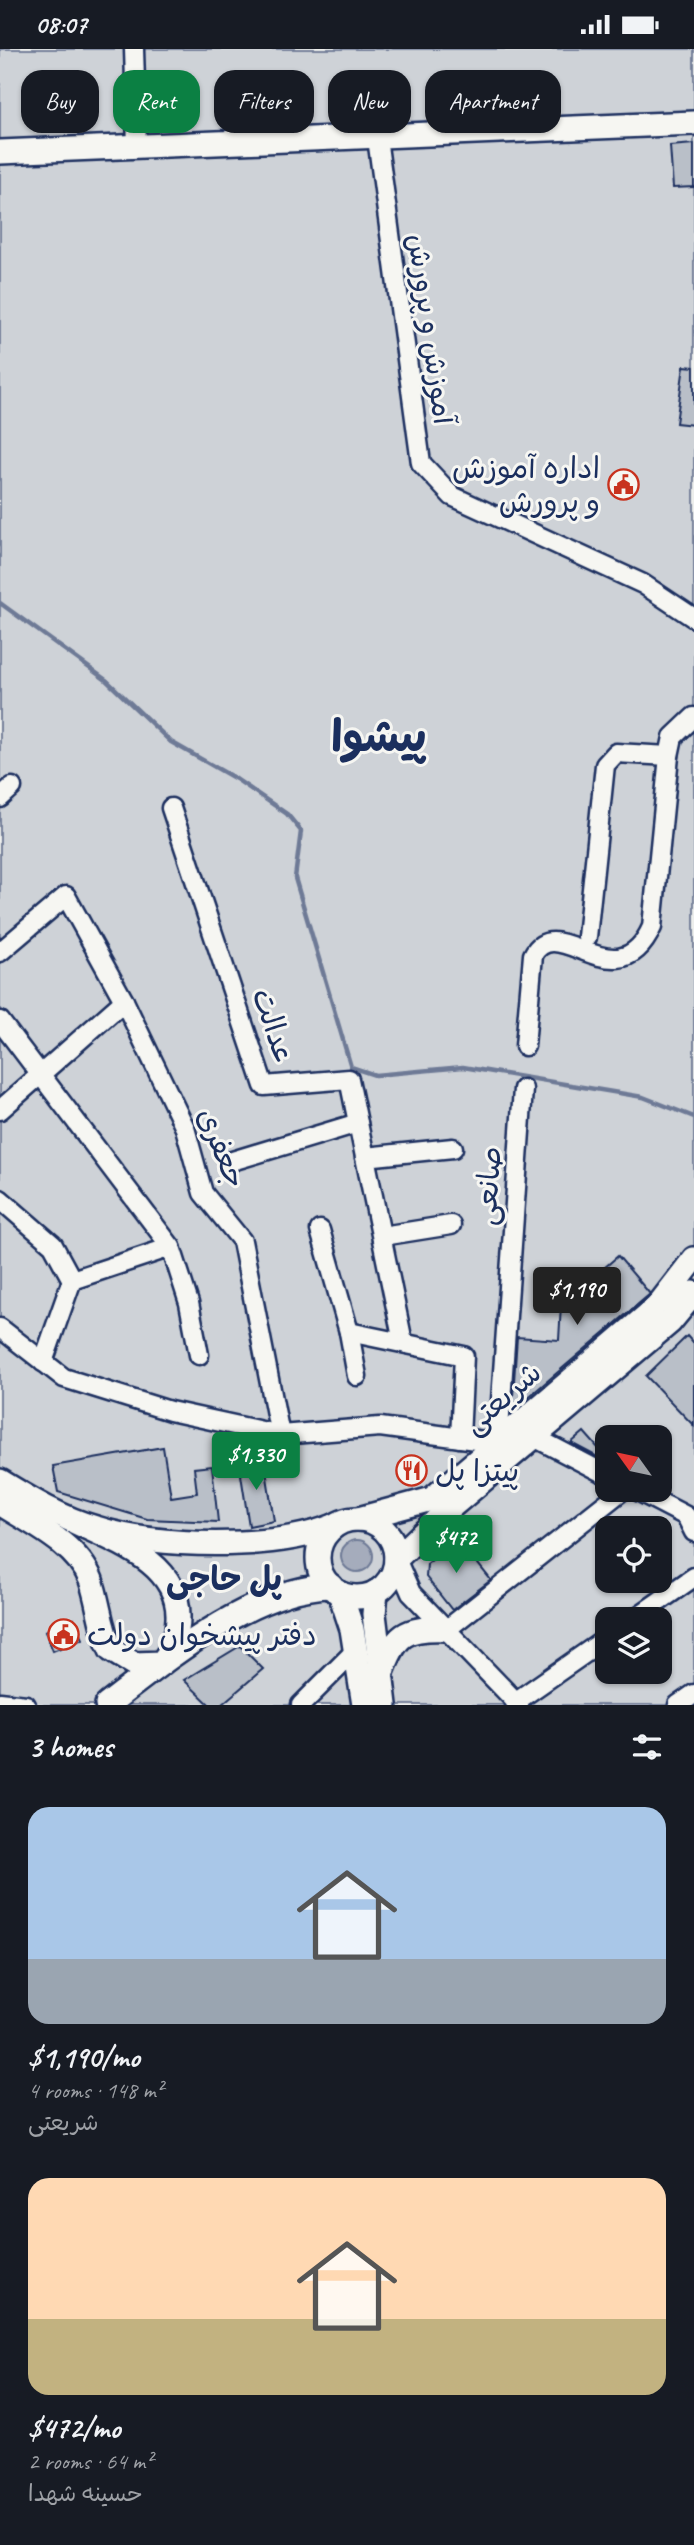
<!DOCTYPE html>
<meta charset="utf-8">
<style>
body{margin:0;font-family:Caveat,"Playpen Sans Arabic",sans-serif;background:#242831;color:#f1f3f6;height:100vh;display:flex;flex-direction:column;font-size:26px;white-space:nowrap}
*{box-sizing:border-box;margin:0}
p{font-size:23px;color:#9ea1a6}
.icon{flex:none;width:38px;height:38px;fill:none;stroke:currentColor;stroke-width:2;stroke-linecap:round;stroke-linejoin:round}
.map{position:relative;height:1656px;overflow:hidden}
.sheet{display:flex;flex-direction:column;background:#171b24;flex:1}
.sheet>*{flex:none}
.top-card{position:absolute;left:21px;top:21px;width:653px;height:63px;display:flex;gap:14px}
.needle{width:46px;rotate:303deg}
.buttons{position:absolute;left:595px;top:1376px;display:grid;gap:14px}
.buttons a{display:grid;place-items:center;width:77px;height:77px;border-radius:14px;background:#171b24;box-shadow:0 2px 5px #0004;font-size:35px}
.price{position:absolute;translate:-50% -60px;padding:0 16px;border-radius:7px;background:#0b8043;color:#fff;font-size:23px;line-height:46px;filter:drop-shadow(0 2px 4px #0008)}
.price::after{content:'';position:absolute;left:50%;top:42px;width:21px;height:16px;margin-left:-10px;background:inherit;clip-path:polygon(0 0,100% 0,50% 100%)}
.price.current{background:#222;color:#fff}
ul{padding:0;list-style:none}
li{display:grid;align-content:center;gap:14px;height:371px;padding:0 28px}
li span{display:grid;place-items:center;height:217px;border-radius:21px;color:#555}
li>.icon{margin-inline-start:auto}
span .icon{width:126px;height:126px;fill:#fffc;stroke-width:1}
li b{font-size:30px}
h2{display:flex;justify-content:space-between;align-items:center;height:84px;padding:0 28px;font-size:30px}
.pill{padding:0 24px;border-radius:21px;background:#171b24;box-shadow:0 2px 5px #0004;font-size:24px;line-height:63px}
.pill.current{background:#0b8043;color:#fff}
.status{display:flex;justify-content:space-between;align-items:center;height:49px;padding:0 35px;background:#171b24;direction:ltr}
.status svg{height:19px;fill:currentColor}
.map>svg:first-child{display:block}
</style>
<div class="status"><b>08:07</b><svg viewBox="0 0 49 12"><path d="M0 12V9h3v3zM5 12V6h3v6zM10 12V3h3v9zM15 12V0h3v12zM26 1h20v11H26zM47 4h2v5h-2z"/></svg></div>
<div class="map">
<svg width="694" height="1656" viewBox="0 0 694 1656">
<rect width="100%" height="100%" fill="#edeeec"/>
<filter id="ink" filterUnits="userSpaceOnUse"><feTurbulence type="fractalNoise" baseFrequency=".0143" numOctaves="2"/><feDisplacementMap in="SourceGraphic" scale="14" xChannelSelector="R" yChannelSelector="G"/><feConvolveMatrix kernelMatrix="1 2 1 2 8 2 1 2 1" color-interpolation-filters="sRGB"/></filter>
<g filter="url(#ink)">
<!-- green -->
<path fill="#ced2d7" stroke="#74809a" stroke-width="2" fill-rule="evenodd" d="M0,0H694V1656H0ZM607,1388H660V1440H607ZM607,1479H660V1531H607ZM607,1570H660V1622H607Z"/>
<!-- water -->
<circle fill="#a5acbc" stroke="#6e7a96" stroke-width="2" cx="357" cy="1507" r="16"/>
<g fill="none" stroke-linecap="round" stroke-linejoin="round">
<!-- stream -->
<path stroke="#6e7a96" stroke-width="4.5" d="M0,554L106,631L171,693L236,730L287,765L301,782L295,829L351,1018L375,1026L463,1018L643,1048L694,1068"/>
</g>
<!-- building -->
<g fill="#b9bfc8" stroke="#1b2f5e" stroke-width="2">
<path d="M694,95V138L673,139L670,97Z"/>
<path d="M684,317L694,318V376L676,374Z"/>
<path d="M618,1207L650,1245L512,1362L517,1288L559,1291L561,1256Z"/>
<path d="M687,1287L694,1295V1377L646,1327Z"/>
<path d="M584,1383L607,1409V1413L571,1394Z"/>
<path d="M163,1398L171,1448L197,1444L194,1419L212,1417L218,1473L147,1470L58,1443L53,1417Z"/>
<path d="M264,1409L274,1472L249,1477L239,1413Z"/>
<path d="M458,1490L491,1531L452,1561L426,1528L427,1515Z"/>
<path d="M74,1570L83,1590L53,1602L45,1582Z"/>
<path d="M240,1597L263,1620L221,1656H210L184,1631Z"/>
</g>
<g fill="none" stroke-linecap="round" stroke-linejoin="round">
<defs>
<g id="minor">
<path d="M134,0L137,98"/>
<path d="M377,89L421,414L452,447L643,535L694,569"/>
<path d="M0,749L12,738"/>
<path d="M171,759L264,1037L349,1030L403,1293"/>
<path d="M587,888L605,716L616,704L669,707"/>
<path d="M0,903L66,847L124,952L185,1079L203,1144L242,1192L280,1386"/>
<path d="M0,972L171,1198L189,1254L199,1306"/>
<path d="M525,997L533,906C557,861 618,954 652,878L669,707L673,688L694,668"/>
<path d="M0,1061L124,952"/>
<path d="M365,1108L453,1099"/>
<path d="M232,1112L358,1074"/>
<path d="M0,1150L53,1196L72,1231"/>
<path d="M320,1181L349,1283L357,1327"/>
<path d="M382,1187L451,1176"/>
<path d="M0,1279L64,1329L170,1362L280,1386L380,1378L498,1394L523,1040"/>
<path d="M349,1283L464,1307L460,1389"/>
<path d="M43,1313L72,1231L171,1198"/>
<path d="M534,1388L607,1426"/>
<path d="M634,1440L686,1467L694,1483"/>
<path d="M396,1510L411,1544L519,1656"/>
<path d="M634,1570L694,1528"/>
<path d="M447,1580L624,1440"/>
<path d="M0,1653L26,1656"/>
<path d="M515,1653L607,1589"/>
<path d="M301,1656L355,1602"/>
<path d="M678,1656L694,1645"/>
</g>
<g id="major">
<path d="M0,103L694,74"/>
<path d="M0,1432C31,1451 61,1469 96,1479C158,1499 274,1501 334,1477"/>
<path d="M0,1454C31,1474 77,1495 91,1531C99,1554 100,1579 111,1601L134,1615L162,1614C172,1601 178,1585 178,1569C180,1512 111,1491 69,1470"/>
<path d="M358,1470L432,1450L657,1258L694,1210"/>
<circle cx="357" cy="1509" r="39"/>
<path d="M396,1510L445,1463L670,1273L694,1244"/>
<path d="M376,1543L374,1565L385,1656"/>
<path d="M340,1544L352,1580L364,1656"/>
<path d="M381,1626C396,1585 404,1578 447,1580"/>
<path d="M107,1656C167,1610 252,1539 331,1537"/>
</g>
</defs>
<!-- minor casing -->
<use href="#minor" stroke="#1b2f5e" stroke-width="23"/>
<!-- major casing -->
<use href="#major" stroke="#1b2f5e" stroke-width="28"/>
<!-- minor -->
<use href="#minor" stroke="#f6f6f2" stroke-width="18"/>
<!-- major -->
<use href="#major" stroke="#f6f6f2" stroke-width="23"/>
</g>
</g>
<!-- icons -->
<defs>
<symbol id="civic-ring" viewBox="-11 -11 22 22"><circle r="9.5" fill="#f6f6f2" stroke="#c8321e" stroke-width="1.5"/><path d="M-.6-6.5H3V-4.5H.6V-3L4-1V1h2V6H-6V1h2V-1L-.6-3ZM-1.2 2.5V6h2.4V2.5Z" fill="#c8321e"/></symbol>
<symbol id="restaurant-ring" viewBox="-11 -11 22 22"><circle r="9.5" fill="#f6f6f2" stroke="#c8321e" stroke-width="1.5"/><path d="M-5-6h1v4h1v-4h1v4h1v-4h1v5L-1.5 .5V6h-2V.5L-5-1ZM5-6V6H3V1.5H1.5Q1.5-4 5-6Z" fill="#c8321e"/></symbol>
</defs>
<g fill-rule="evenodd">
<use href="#civic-ring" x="606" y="418" width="35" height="35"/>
<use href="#restaurant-ring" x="394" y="1404" width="35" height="35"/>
<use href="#civic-ring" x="46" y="1568" width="35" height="35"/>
</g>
<g text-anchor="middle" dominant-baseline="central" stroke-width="6" stroke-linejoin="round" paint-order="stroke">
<!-- street labels -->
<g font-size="30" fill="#1b2f5e" stroke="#f6f6f2">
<text transform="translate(431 280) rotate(82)">آموزش و پرورش</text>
<text transform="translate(274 977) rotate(71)">عدالت</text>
<text transform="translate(222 1099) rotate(68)">جعفری</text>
<text transform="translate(488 1137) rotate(-86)">صانعی</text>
<text transform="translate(502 1349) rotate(-41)">شریعتی</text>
</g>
<!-- poi labels -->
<g font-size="30" fill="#1b2f5e" stroke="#f6f6f2" text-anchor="start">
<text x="600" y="419" text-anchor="end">اداره آموزش<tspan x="600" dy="34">و پرورش</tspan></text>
<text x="435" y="1422">پیتزا پل</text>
<text x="87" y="1586">دفتر پیشخوان دولت</text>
</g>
<!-- quarter labels -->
<g font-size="33" font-weight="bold" fill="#1b2f5e" stroke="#f6f6f2">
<text x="224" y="1530">پل حاجی</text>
</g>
<!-- town labels -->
<g font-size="44" font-weight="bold" fill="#1b2f5e" stroke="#f6f6f2">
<text x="379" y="687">پیشوا</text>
</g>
</g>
</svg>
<div class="buttons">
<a><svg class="needle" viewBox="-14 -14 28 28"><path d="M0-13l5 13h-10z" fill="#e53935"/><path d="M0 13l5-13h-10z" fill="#9ea1a6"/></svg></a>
<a><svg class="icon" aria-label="locate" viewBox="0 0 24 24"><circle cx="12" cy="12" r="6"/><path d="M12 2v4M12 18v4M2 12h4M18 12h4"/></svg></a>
<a><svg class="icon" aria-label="layers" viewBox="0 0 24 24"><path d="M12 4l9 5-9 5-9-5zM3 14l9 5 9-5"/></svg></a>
</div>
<b class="price current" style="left:577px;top:1278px">$1,190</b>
<b class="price" style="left:256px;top:1443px">$1,330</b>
<b class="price" style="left:456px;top:1526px">$472</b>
<div class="top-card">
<a class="pill">Buy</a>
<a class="pill current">Rent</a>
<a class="pill">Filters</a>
<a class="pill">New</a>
<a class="pill">Apartment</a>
</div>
</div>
<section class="sheet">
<h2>3 homes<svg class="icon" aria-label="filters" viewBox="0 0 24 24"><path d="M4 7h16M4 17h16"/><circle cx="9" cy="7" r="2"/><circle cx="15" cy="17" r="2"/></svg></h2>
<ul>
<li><span style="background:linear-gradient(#a9c7e8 70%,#9aa5b1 0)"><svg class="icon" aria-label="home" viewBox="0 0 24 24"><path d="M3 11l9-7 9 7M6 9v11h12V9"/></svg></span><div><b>$1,190/mo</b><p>4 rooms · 148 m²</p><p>شریعتی</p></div></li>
<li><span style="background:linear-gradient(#ffd9b3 65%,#c2b280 0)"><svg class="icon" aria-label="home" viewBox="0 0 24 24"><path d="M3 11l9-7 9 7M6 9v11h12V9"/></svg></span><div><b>$472/mo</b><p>2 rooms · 64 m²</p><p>حسینه شهدا</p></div></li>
</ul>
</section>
